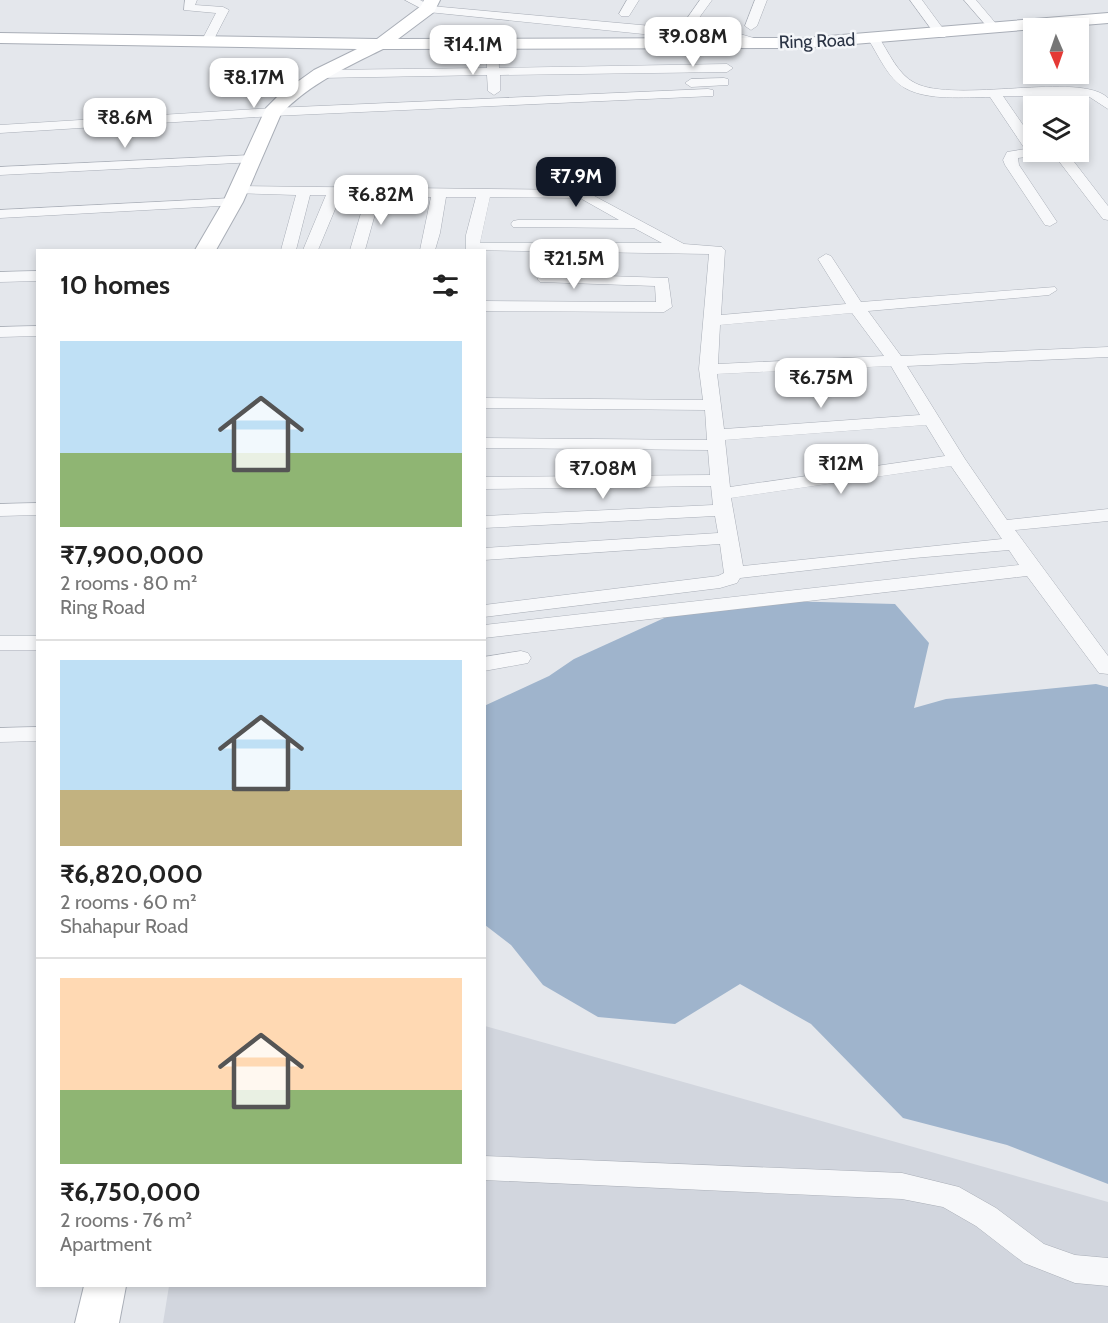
<!DOCTYPE html>
<meta charset="utf-8">
<style>
body{margin:0;font-family:Cabin,sans-serif;background:#f2f2f2;color:#222;height:100vh;display:flex;flex-direction:column;font-size:22px;white-space:nowrap}
*{box-sizing:border-box;margin:0}
p{font-size:20px;color:#767676}
.icon{flex:none;width:33px;height:33px;fill:none;stroke:currentColor;stroke-width:2;stroke-linecap:round;stroke-linejoin:round}
.map{position:relative;flex:1;overflow:hidden}
.drawer{position:absolute;left:36px;top:249px;width:450px;height:1038px;display:flex;flex-direction:column;background:#fff;border-radius:0px;box-shadow:0 3px 9px #0003}
.drawer>*{flex:none}
.needle{width:39px;rotate:178deg}
.buttons{position:absolute;left:1023px;top:18px;display:grid;gap:12px}
.buttons a{display:grid;place-items:center;width:66px;height:66px;border-radius:0px;background:#fff;box-shadow:0 3px 9px #0003;font-size:30px}
.price{position:absolute;translate:-50% -51px;padding:0 14px;border-radius:12px;background:#fff;color:#222;font-size:20px;line-height:39px;filter:drop-shadow(0 2px 3px #0008)}
.price::after{content:'';position:absolute;left:50%;top:36px;width:18px;height:14px;margin-left:-9px;background:inherit;clip-path:polygon(0 0,100% 0,50% 100%)}
.price.on{background:#111827;color:#fff}
ul{padding:0;list-style:none}
li{display:grid;align-content:center;gap:12px;height:318px;padding:0 24px}
li+li{border-top:2px solid #e0e0e0}
li span{display:grid;place-items:center;height:186px;border-radius:0px;color:#555}
li>.icon{margin-inline-start:auto}
span .icon{width:108px;height:108px;fill:#fffc;stroke-width:1}
li b{font-size:26px}
h2{display:flex;justify-content:space-between;align-items:center;height:72px;padding:0 24px;font-size:26px}
.map>svg:first-child{display:block}
</style>
<div class="map">
<svg width="1108" height="1323" viewBox="0 0 1108 1323">
<rect width="100%" height="100%" fill="#e4e7ec"/>
<!-- built -->
<path fill="#d2d6de" d="M485,1026L1108,1202V1323H163L169,1286H484Z"/>
<!-- water -->
<path fill="#9fb4cc" d="M782,601L895,604L929,643L914,708L946,699L1096,684L1108,687V1184L1007,1145L903,1118L811,1024L740,984L675,1024L598,1017L543,985L511,945L485,925L484,706L549,676L574,659L684,609Z"/>
<g fill="none" stroke-linecap="round" stroke-linejoin="round">
<defs>
<g id="street">
<path d="M185,0H197L195,5L223,7L229,10L212,43L202,40L216,13L184,10Z"/>
<path d="M405,0H420L431,6L740,34L767,42L761,46L428,12Z"/>
<path d="M627,0H639L629,16H621L619,14Z"/>
<path d="M700,0H712L696,22H688L686,20Z"/>
<path d="M755,0H767L757,26L751,30L745,26Z"/>
<path d="M910,0H922L947,34L945,37H937Z"/>
<path d="M964,0H976L998,26V30H990Z"/>
<path d="M870,36H878C888,51 898,75 915,83C955,104 1081,71 1108,98V109L1088,96H1003L1034,141V152L1068,154L1108,206V220L1103,219L1058,160L1034,156L1018,158L1019,165L1057,222L1050,226L1045,225L1005,165L1003,160L1007,152L1025,149L990,97C965,97 928,101 905,88C888,79 878,54 868,39Z"/>
<path d="M492,40L498,44L499,68L727,64L733,68L727,72L500,75V91L494,95L488,91L487,75L320,78L314,74L320,70L487,68L486,44Z"/>
<path d="M724,78L728,79V85L691,87L685,83L691,79Z"/>
<path d="M708,89L713,90V96L273,116L0,133V125L273,108Z"/>
<path d="M252,155L259,159L257,162L0,175V167Z"/>
<path d="M237,186L583,190L684,244L722,247L725,250L721,315L846,304L818,259L826,254L831,256L861,302L1055,287L1057,290L1049,295L868,311L901,356L1108,347V357L907,366L965,459L1007,520L1108,509V521L1015,530L1108,656V674L1099,673L1027,576L484,638V625L1019,565L1009,550L914,558L740,578L737,583L720,588L484,617V605L718,576L724,573L720,544L484,560V548L718,533L715,516L484,528V516L713,505L711,486L484,489V477L710,475L708,450L484,448V438L707,440L705,410L486,408L484,398L703,400L699,369L709,254L466,250V235L476,197H446L440,233L435,250H420L431,197L380,196L365,250H350L366,196L341,195L318,250H303L326,195H310L296,250H281L296,195L232,193V187ZM490,197L580,198L619,220H518L513,221L511,224L513,227L634,228L662,243H480ZM852,313L884,356L718,364L720,325ZM891,366L920,415L724,429L717,374ZM926,425L945,456L730,487L725,440ZM951,466L1002,539L743,566L731,498Z"/>
<path d="M233,198L240,202L238,205L0,218V210Z"/>
<path d="M38,271V281L0,282V272Z"/>
<path d="M545,274L668,278L672,307L664,312L484,311V301L656,302L655,286L540,282L537,279L540,276Z"/>
<path d="M38,326V336L0,337V327Z"/>
<path d="M38,503V515L0,516V504Z"/>
<rect x="0" y="636" width="38" height="14"/>
<path d="M521,651L528,653L531,658L528,663L484,671V657Z"/>
<path d="M38,727V741L0,742V728Z"/>
<path d="M484,1156L902,1173L959,1187L996,1208L1044,1244L1075,1255L1108,1258V1286L1075,1283L1024,1263L976,1226L943,1207L902,1199L484,1180Z"/>
</g>
<g id="secondary">
<path d="M424,0H440L434,12L398,39L805,38L1108,13V23L805,48L383,49C347,67 309,84 281,114L243,202L216,250H195L223,202L266,108L279,95L314,70L357,49L0,43V33L377,39L421,6Z"/>
<path d="M84,1286H126L119,1323H75Z"/>
</g>
</defs>
<!-- street casing -->
<use href="#street" stroke="#a9aeb7" stroke-width="1"/>
<!-- secondary casing -->
<use href="#secondary" stroke="#a9aeb7" stroke-width="2"/>
<!-- street -->
<use href="#street" fill="#f7f8fa" fill-rule="evenodd"/>
<!-- secondary -->
<use href="#secondary" fill="#fff" fill-rule="evenodd"/>
</g>
<g text-anchor="middle" dominant-baseline="central" stroke-width="5" stroke-linejoin="round" paint-order="stroke">
<!-- far-street labels -->
<g font-size="18" fill="#2b3445" stroke="#f4f6f9">
<text transform="translate(817 41) rotate(-2)">Ring Road</text>
</g>
</g>
</svg>
<div class="buttons">
<a><svg class="needle" viewBox="-14 -14 28 28"><path d="M0-13l5 13h-10z" fill="#e53935"/><path d="M0 13l5-13h-10z" fill="#767676"/></svg></a>
<a><svg class="icon" aria-label="layers" viewBox="0 0 24 24"><path d="M12 4l9 5-9 5-9-5zM3 14l9 5 9-5"/></svg></a>
</div>
<b class="price" style="left:693px;top:68px">₹9.08M</b>
<b class="price" style="left:473px;top:76px">₹14.1M</b>
<b class="price" style="left:254px;top:109px">₹8.17M</b>
<b class="price" style="left:125px;top:149px">₹8.6M</b>
<b class="price on" style="left:576px;top:208px">₹7.9M</b>
<b class="price" style="left:381px;top:226px">₹6.82M</b>
<b class="price" style="left:574px;top:290px">₹21.5M</b>
<b class="price" style="left:821px;top:409px">₹6.75M</b>
<b class="price" style="left:841px;top:495px">₹12M</b>
<b class="price" style="left:603px;top:500px">₹7.08M</b>
<section class="drawer">
<h2>10 homes<svg class="icon" aria-label="filters" viewBox="0 0 24 24"><path d="M4 7h16M4 17h16"/><circle cx="9" cy="7" r="2"/><circle cx="15" cy="17" r="2"/></svg></h2>
<ul>
<li><span style="background:linear-gradient(#bfe0f5 60%,#8fb573 0)"><svg class="icon" aria-label="home" viewBox="0 0 24 24"><path d="M3 11l9-7 9 7M6 9v11h12V9"/></svg></span><div><b>₹7,900,000</b><p>2 rooms · 80 m²</p><p>Ring Road</p></div></li>
<li><span style="background:linear-gradient(#bfe0f5 70%,#c2b280 0)"><svg class="icon" aria-label="home" viewBox="0 0 24 24"><path d="M3 11l9-7 9 7M6 9v11h12V9"/></svg></span><div><b>₹6,820,000</b><p>2 rooms · 60 m²</p><p>Shahapur Road</p></div></li>
<li><span style="background:linear-gradient(#ffd9b3 60%,#8fb573 0)"><svg class="icon" aria-label="home" viewBox="0 0 24 24"><path d="M3 11l9-7 9 7M6 9v11h12V9"/></svg></span><div><b>₹6,750,000</b><p>2 rooms · 76 m²</p><p>Apartment</p></div></li>
</ul>
</section>
</div>
